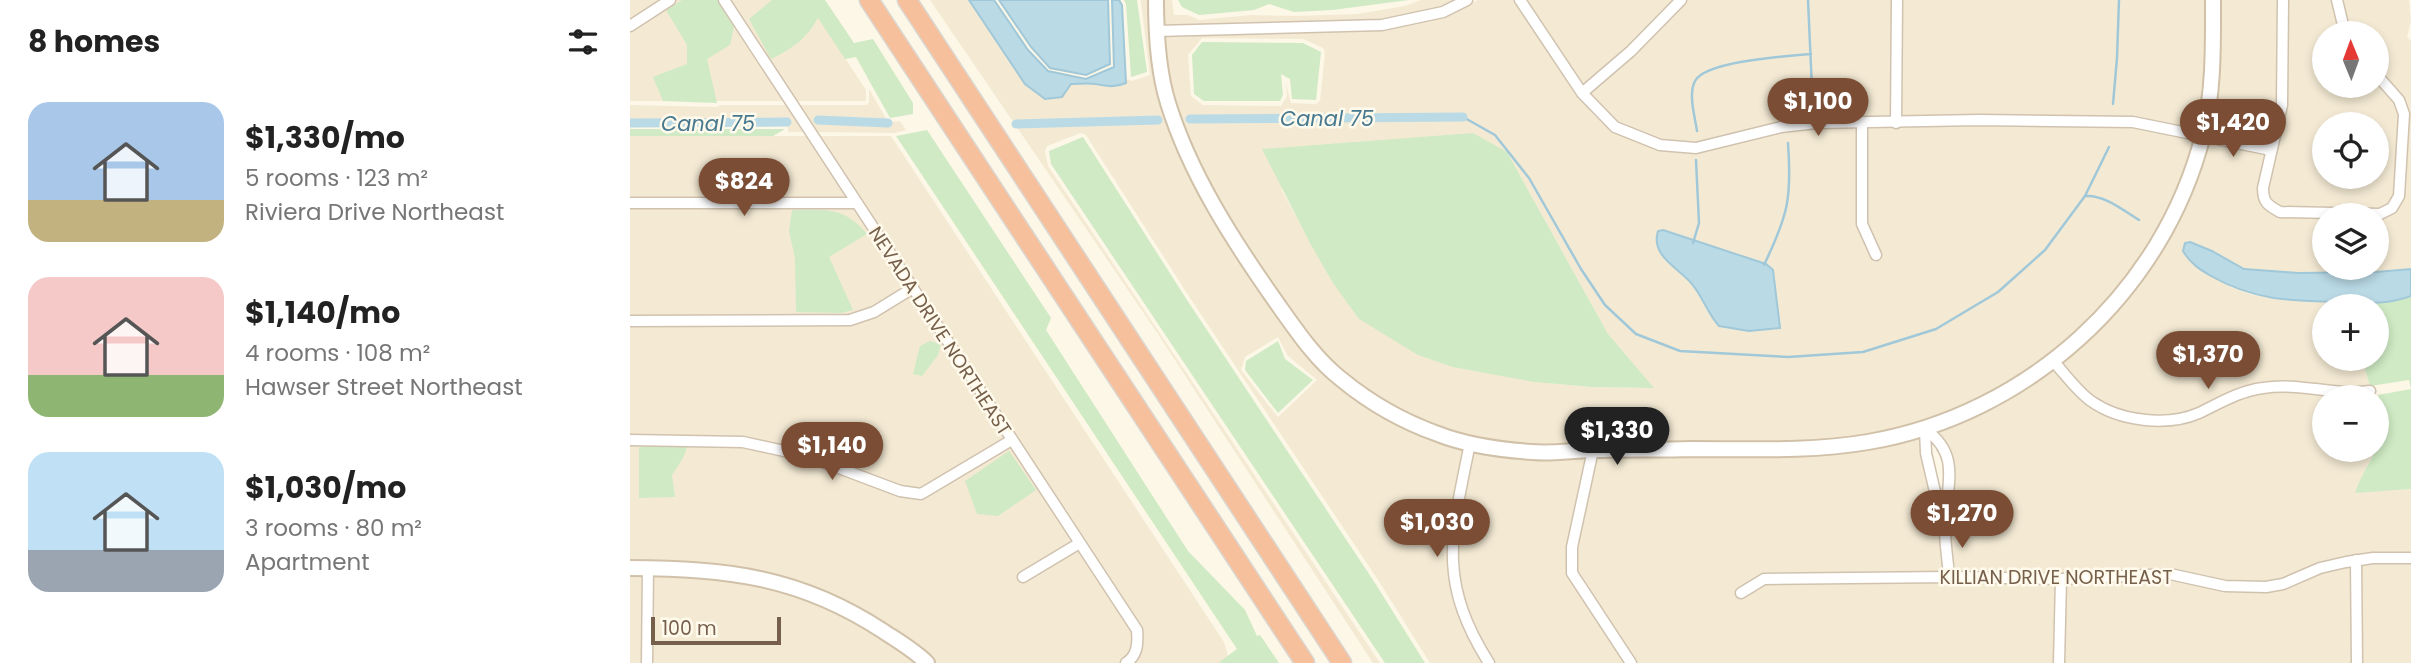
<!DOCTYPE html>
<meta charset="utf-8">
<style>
body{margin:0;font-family:Poppins,sans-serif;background:#f2f2f2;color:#222;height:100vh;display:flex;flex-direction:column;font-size:26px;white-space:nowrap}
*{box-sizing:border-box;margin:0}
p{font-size:23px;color:#767676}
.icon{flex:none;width:38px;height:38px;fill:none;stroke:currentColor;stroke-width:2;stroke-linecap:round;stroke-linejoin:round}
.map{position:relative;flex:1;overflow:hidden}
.sheet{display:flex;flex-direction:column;background:#fff;width:630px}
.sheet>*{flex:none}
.needle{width:46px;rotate:359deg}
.buttons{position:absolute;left:1682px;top:21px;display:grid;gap:14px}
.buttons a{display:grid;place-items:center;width:77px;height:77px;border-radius:50%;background:#fff;box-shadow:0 4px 10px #0003;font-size:35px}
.scale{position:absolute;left:21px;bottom:18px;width:130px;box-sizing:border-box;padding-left:7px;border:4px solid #76604b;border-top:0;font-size:19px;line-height:24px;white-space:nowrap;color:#76604b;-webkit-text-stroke:5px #fffaec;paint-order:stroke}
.price{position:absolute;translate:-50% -60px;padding:0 16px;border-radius:24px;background:#7a4d34;color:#fff;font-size:23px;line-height:46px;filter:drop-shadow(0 2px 4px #0008)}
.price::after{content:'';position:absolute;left:50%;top:42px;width:21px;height:16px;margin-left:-10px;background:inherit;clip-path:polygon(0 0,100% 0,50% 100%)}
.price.selected{background:#222;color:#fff}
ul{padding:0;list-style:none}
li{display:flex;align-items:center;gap:21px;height:175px;padding:0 28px}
li span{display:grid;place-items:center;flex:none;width:196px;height:140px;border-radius:21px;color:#555}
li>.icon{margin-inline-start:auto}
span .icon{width:84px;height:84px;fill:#fffc;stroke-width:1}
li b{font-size:30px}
h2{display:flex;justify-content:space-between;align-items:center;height:84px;padding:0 28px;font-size:30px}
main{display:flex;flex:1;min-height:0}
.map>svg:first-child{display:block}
</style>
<main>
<section class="sheet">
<h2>8 homes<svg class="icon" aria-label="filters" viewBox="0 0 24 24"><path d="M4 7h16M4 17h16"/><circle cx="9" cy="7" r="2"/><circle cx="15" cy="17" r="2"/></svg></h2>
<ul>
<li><span style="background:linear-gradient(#a9c7e8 70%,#c2b280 0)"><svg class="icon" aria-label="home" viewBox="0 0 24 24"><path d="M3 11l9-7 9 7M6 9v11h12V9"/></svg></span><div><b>$1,330/mo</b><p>5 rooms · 123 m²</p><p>Riviera Drive Northeast</p></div></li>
<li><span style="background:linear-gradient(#f6c9c9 70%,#8fb573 0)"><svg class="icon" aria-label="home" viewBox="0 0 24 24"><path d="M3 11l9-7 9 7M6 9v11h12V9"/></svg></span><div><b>$1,140/mo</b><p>4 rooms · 108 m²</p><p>Hawser Street Northeast</p></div></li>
<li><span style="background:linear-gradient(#bfe0f5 70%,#9aa5b1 0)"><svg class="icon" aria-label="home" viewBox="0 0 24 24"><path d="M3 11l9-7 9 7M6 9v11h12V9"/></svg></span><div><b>$1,030/mo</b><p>3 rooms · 80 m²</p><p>Apartment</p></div></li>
</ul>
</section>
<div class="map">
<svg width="1781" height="663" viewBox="0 0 1781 663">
<rect width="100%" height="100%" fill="#fcf7e6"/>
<!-- residential -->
<g fill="#f4ead4" fill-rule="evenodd">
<path d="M0,0H177L236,90V101H0Z"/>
<path d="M300,0H339L395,84H466L475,87L496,83L497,79L502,81L520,75L511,3V0H521L522,35L564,180L695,372L835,446L819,527V581L830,619L853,663H800L748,580L560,298L456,135L451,133L417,146L415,151L418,166L750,663H743L528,334ZM648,337L658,356L687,380L648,417L611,370L615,357Z"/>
<path d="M530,0H542L544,15H558L569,20L621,15L664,16L727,14L775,6L791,0H826L795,12L751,20L531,26Z"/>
<path d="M848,0H885L951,99L982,131L1066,153L1152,132L1187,128L1228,127V227L1245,262L1252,257L1236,223L1237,127L1350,125L1503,127L1566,140L1547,194L1502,274L1424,355L1375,387L1295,423L1237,437L1182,444L904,447L841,438L810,430L761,407L713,375L671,330L634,277L572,176L543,102L531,36L752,30L814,17ZM572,38L673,39L693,48L695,52L690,101L686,104L661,103L655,81L657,96L651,106L573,105L561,96L558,55ZM877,152L978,334L1023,388L962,387L904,382L703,283L651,189ZM1033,230L1136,264L1148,310L1149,323L1145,330L1097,329L1079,314L1061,282L1036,259L1027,245L1026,238Z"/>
<path d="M896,0H1044L999,47L953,86Z"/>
<path d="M1057,0H1262L1261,118L1186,117L1150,122L1066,143L1031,140L988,123L959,93L1004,55Z"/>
<path d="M1271,0H1578L1579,59L1569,131L1503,117L1270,118Z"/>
<path d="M1587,0H1779L1781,21L1777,37L1781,41V269L1746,272L1668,273L1614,269L1599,262L1572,270L1601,287L1623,295L1646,299L1716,302L1717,306H1694V359H1732L1740,386L1726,388L1676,382H1642L1596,393L1564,409L1531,416L1499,413L1463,397L1431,362L1483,311L1575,142ZM1694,33H1746V86H1694ZM1694,124H1746V177H1694ZM1694,215H1746V268H1694Z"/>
<path d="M239,89L258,122L270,121L276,130L264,133L186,132L168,105H237L239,102Z"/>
<path d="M0,105L87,107L90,105H157L175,132H158V128L155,125H0Z"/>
<path d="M0,136H261L594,642L598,656L588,663H0Z"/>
<path d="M1423,368L1459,406L1497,422L1513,425L1532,426L1566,419L1600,402L1631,393L1664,392L1714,397H1694V450H1745L1725,492L1781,489V553H1743L1716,557L1689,564L1652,579L1635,582L1596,581L1540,569L1429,574L1323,572L1320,526L1324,459L1314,438L1305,430L1379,396Z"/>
<path d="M1291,435L1310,527L1314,572L1294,573V583L1319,581L1429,584L1540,579L1595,591L1636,592L1655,588L1691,573L1717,567L1744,563H1781V663H1006L946,572L947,548L966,455Z"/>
<path d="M843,448L957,455L938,546L937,573L995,663H864L838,615L831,592L826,556L828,529Z"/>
</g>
<!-- green -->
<g fill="#cfeac4">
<path d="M52,0H87L104,27L100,45L77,59L87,103L33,101L23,77L57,64V45L36,10Z"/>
<path d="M142,0H195L224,43L243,39L283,103V114L260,118L226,57L215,59L188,18C177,38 162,49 141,59L119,19Z"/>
<path d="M494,0H507L517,72L501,77L496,4Z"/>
<path d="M548,0H779L702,10L664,12L639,4L624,10L569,15L552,7Z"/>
<path d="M572,42L673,43L691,52L686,100L662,99L660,79L651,74L653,95L650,101H574L564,94L562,55Z"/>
<path d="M0,129H155L143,136H0Z"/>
<path d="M297,130L421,318L416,330L558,551L615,610L627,636L630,635L649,663H588L607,649L266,136Z"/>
<path d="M843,133L877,152L978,334L1024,388L962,387L904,382L823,367L788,355L729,319L703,283L681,245L632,149Z"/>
<path d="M453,137L557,300L745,583L795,663H755L421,164L419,151Z"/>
<path d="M162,210C195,210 214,206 237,234L199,257L223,310L211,313L166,312L165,258L159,231Z"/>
<path d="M1781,296V489L1725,493C1732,471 1751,448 1752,428C1753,417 1750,405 1748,395L1781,389L1779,380L1740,386L1732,359H1746V306H1717L1716,302L1745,304Z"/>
<path d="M300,341L311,344L308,355L292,376L283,374L290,346Z"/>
<path d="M648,341L655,359L683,380L648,413L615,370L616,361Z"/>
<path d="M13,446L57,447L53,458L42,475L45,497L9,498V448Z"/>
<path d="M379,451L406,490L368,516L347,514L335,481Z"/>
</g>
<!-- water -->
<g fill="#badae6" stroke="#a0c8d8" stroke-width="2">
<path d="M339,0H364L398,50L418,71L456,79L484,67L482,0H489L492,5L496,83C484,88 477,86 466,84C458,83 449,84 441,84L432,97L415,99L395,84Z"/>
<path d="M369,0H478L480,64L456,75L420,68L401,47Z"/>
<path d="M1033,230L1136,264L1143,270L1150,328L1119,331L1089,326C1077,313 1073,297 1062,284C1049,268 1020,256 1028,231Z"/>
<path d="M1560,242L1582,251L1614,269L1668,273L1746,272L1781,269V296C1757,305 1736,303 1712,302C1662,301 1625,301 1581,276C1569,269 1560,263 1553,251L1555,243Z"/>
</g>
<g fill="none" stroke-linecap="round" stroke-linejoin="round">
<!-- stream -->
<g stroke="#a0c8d8" stroke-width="2.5">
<path d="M1178,0L1183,111"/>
<path d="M1483,104L1487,58L1489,0"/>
<path d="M833,117L865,135L899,178L951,269L975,305L1006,334L1050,351L1158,357L1233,352L1306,329L1368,292L1415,250L1455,196L1479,147"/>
<path d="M1067,131C1065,117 1058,94 1065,81C1075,61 1158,56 1181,54"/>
<path d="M1456,196C1475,195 1494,211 1509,220"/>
<path d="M1063,243L1069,223L1066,160"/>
<path d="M1134,265C1158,215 1162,198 1158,143"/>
</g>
<!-- canal -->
<g stroke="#badae6" stroke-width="9">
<path d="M560,119L833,117"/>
<path d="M188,120L258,123"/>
<path d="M0,123L157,122"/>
<path d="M386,124L528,120"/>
</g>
<defs>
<g id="street">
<path d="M94,0C232,210 368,421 507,630C508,643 508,655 496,663"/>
<path d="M890,0L952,93L985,127L1030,145L1066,148L1151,127L1186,123L1350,120L1503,122L1641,150"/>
<path d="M1653,0L1652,105L1633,188C1633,202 1637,205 1650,212L1750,214L1762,208L1769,196L1774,114L1769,100L1746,74"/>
<path d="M1707,0L1715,33"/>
<path d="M0,26L40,0"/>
<path d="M526,31L752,25L813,12L837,0"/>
<path d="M952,93L1001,51L1051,0"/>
<path d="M1232,122V224L1246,255"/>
<path d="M1266,123L1267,0"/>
<path d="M0,203H227"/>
<path d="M0,321L220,320L244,312L283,288"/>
<path d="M1424,362C1435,374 1447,391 1461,401C1489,421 1537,427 1569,413C1590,403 1609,391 1633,388C1669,382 1704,396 1740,391"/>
<path d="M1295,429C1331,455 1317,483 1315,522C1314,540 1318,559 1319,577"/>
<path d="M1295,429L1296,453L1312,522"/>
<path d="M0,440L113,442L177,456L270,491L291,494L380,441"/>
<path d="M840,443C822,534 806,579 859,663"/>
<path d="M963,450L942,547V573L1001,663"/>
<path d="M1726,560L1727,663"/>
<path d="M393,577L448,544"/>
<path d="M1111,593L1134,579L1319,577L1431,579L1540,574L1595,586L1636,587L1653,584L1690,568L1716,562L1743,558H1781"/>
<path d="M17,663L18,568"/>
<path d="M1429,663L1431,579"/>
</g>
<g id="secondary">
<path d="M526,0C526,34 528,71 538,103C560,174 602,239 644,299C664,327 684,358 711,379C739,402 774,422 808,434C836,445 872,450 902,452C923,454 945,450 966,450C998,449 1030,450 1062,449C1120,449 1180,452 1238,442C1397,415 1533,293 1573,135C1584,91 1583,45 1583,0"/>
<path d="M0,568C98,569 169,576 253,631C268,641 284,650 297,663"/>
</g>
<g id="highway">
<path d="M239,0L675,663"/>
<path d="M277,0L712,663"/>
</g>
</defs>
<!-- street casing -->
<use href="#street" stroke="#d0c2af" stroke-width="13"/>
<!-- secondary casing -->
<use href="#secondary" stroke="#d1c1a9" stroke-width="18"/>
<!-- highway casing -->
<use href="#highway" stroke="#dbd6d0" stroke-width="21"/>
<!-- street -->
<use href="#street" stroke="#fff" stroke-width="10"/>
<!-- secondary -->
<use href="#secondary" stroke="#fff" stroke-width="14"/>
<!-- highway -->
<use href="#highway" stroke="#f6c09d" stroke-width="18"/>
</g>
<g text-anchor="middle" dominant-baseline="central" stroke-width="5" stroke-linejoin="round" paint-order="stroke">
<!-- street labels -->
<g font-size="19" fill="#76604b" stroke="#fffaec">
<text transform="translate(310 331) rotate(57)">NEVADA DRIVE NORTHEAST</text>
<text x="1426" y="577">KILLIAN DRIVE NORTHEAST</text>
</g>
<!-- water labels -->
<g font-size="21" font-style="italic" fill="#477a90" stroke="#fffaec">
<text x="697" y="118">Canal 75</text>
<text x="78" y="123">Canal 75</text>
</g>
</g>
</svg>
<div class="buttons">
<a><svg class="needle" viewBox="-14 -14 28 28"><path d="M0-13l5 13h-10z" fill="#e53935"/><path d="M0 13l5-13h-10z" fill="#767676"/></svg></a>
<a><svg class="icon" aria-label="locate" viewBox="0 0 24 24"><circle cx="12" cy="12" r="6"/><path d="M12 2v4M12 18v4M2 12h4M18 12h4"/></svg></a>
<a><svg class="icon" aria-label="layers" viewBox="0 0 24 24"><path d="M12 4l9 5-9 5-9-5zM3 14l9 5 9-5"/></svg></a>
<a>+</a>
<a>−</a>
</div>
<div class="scale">100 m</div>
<b class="price" style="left:1188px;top:138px">$1,100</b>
<b class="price" style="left:1603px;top:159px">$1,420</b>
<b class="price" style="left:114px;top:218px">$824</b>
<b class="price" style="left:1578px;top:391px">$1,370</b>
<b class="price selected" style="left:987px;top:467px">$1,330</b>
<b class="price" style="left:202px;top:482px">$1,140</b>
<b class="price" style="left:1332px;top:550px">$1,270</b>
<b class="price" style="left:807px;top:559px">$1,030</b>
</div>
</main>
